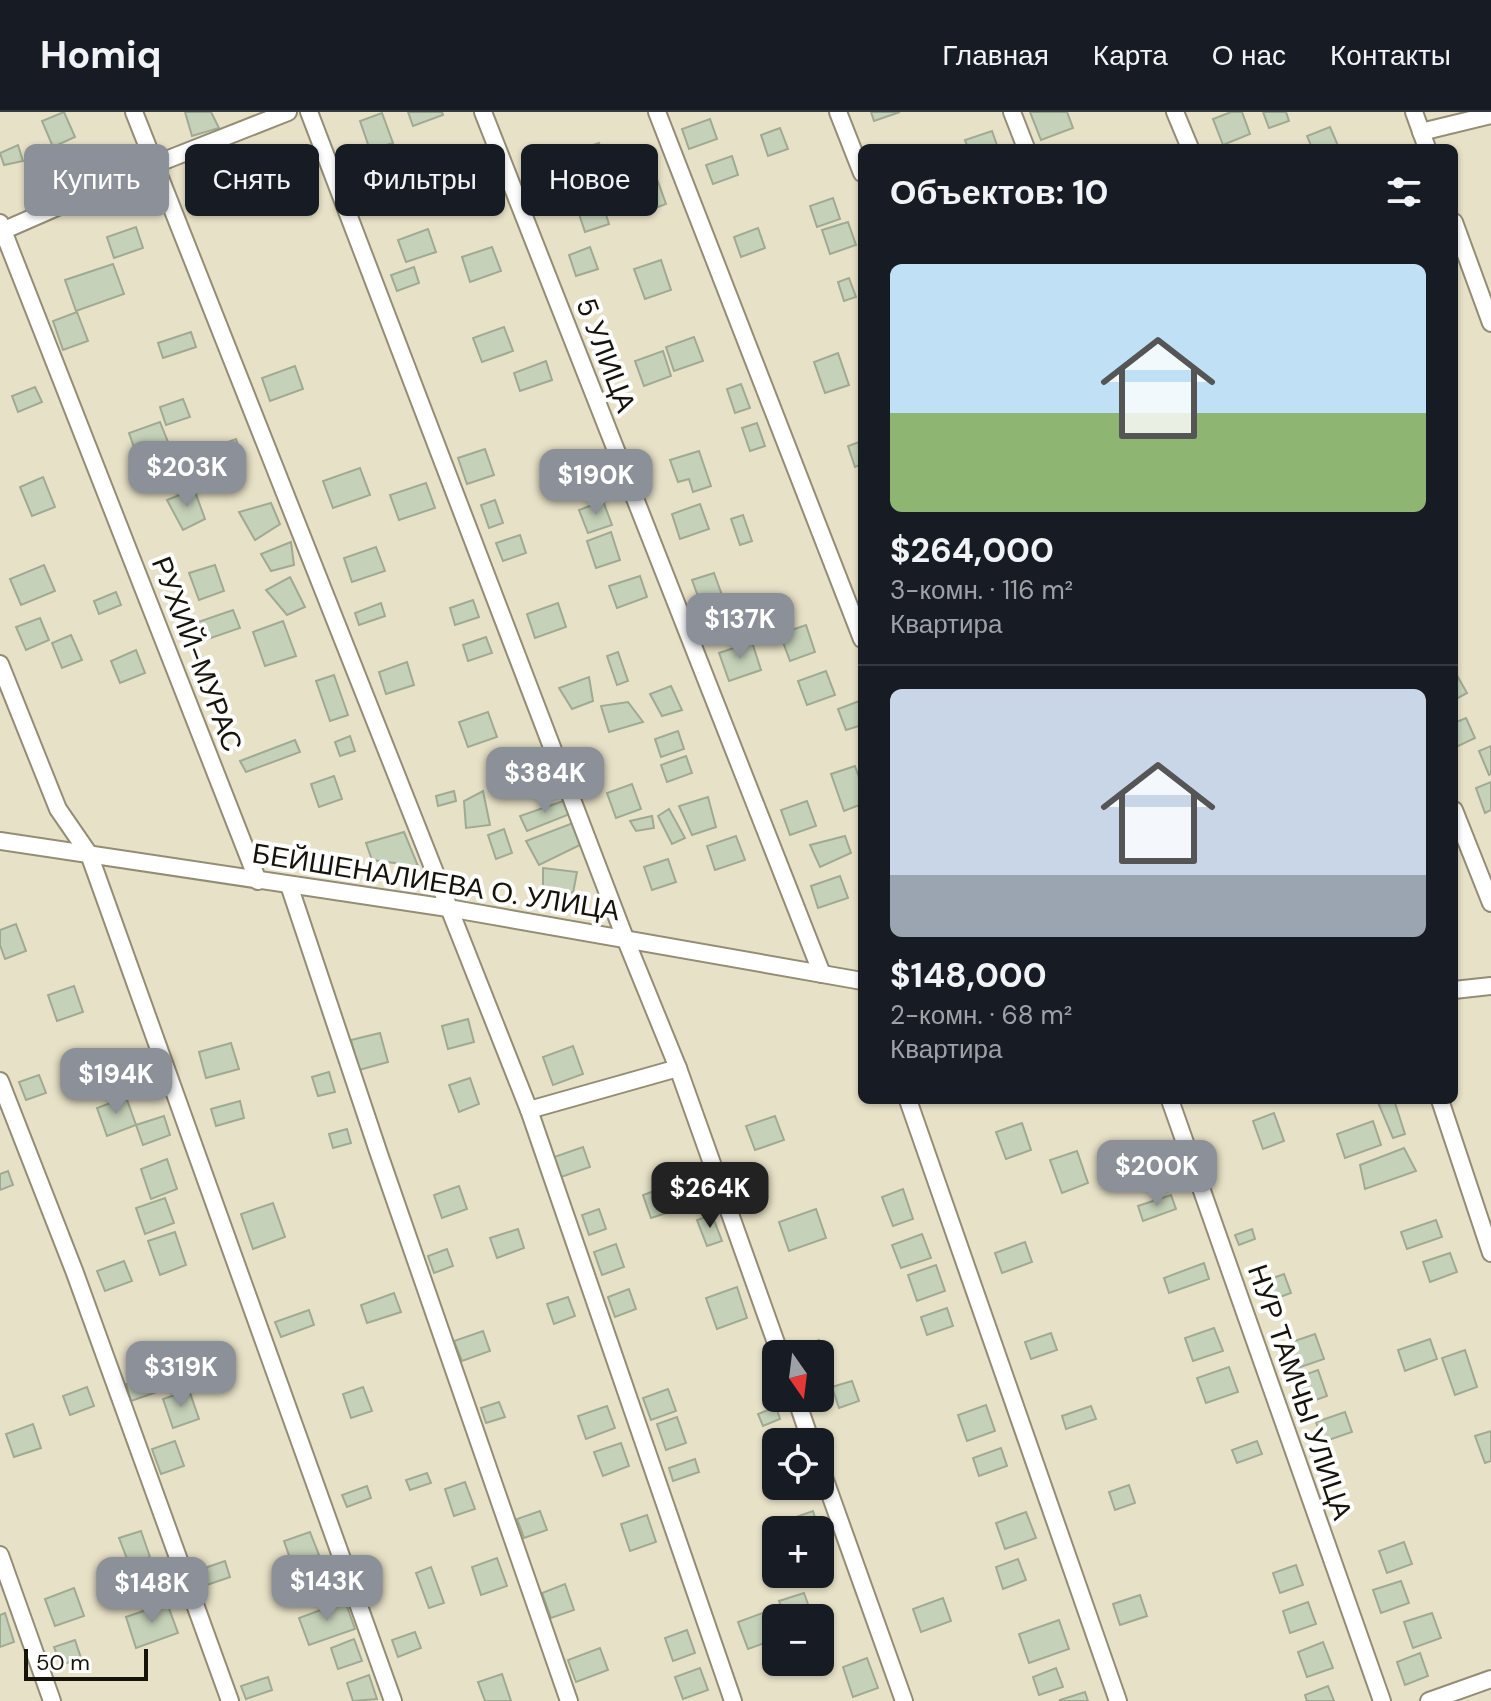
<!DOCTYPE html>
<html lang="ru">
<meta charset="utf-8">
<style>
body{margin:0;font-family:"DM Sans",sans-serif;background:#242831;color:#f1f3f6;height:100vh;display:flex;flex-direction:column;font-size:30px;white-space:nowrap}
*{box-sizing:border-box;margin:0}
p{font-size:26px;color:#9ea1a6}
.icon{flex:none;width:44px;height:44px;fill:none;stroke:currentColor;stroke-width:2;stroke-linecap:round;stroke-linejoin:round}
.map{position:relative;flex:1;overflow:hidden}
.drawer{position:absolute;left:858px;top:32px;width:600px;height:960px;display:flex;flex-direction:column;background:#171b24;border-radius:12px;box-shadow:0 2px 6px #0004}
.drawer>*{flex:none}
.hud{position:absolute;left:24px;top:32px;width:714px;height:72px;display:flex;gap:16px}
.needle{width:52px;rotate:166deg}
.buttons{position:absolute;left:762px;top:1228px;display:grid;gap:16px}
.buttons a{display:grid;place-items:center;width:72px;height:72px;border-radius:12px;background:#171b24;box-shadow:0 2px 6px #0004;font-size:40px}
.scale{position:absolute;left:24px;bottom:20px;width:124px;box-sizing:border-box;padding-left:8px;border:4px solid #15130a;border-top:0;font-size:22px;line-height:28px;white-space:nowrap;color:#15130a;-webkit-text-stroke:6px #fff;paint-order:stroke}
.price{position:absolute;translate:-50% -68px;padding:0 18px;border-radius:16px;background:#8c9099;color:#fff;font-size:26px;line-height:52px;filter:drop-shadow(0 2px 4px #0008)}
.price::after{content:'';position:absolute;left:50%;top:48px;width:24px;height:18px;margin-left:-12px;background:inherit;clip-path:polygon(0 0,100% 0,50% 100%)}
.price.on{background:#222;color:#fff}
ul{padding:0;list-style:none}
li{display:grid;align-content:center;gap:16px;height:424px;padding:0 32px}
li+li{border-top:2px solid #363941}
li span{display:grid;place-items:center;height:248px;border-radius:12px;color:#555}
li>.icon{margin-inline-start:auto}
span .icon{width:144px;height:144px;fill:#fffc;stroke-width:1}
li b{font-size:34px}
h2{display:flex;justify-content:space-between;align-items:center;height:96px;padding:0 32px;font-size:34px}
.pill{padding:0 28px;border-radius:12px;background:#171b24;box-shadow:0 2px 6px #0004;font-size:28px;line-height:72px}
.pill.on{background:#8c9099;color:#fff}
header{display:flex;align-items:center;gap:48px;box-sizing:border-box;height:112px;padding:0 40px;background:#171b24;border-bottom:2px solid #363941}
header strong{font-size:38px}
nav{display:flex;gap:44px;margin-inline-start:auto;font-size:28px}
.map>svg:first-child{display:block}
</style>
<header>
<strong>Homiq</strong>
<nav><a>Главная</a><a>Карта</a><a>О нас</a><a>Контакты</a></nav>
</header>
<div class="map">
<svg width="1491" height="1589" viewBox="0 0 1491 1589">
<rect width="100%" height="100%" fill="#e7e1c7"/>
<!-- building -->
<g fill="#c6d1b9" stroke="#a0aa92" stroke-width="2">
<path d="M64,0L75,25L53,35L42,9Z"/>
<path d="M185,0H211L219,16L192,24Z"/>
<path d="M408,0H442L443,3L413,14Z"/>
<path d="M871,0H900L874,9Z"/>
<path d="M1030,0H1067L1073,16L1041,28Z"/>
<path d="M1231,0H1242L1250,22L1223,33L1213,7Z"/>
<path d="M1263,0H1286L1289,9L1269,16Z"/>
<path d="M382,1L393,31L370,38L360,9Z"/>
<path d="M710,7L717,27L689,37L682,17Z"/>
<path d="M1330,15L1339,36H1312L1307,24Z"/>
<path d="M780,16L788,37L768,44L761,23Z"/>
<path d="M992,19L998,36H968L965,28Z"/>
<path d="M599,31L611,67L593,73L581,37Z"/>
<path d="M18,33L23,49L4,53L0,41Z"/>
<path d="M123,41L128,55L99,66L94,53Z"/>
<path d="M263,44L273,74L247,83L237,54Z"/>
<path d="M732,44L738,63L713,72L706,53Z"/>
<path d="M566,56L576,86L552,95L542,65Z"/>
<path d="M657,67L666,92L640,102L630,77Z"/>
<path d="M833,86L840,107L817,115L810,94Z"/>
<path d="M603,93L609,112L585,120L579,102Z"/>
<path d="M848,110L856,133L830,142L822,118Z"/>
<path d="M136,115L143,136L114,146L107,125Z"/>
<path d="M758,116L765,136L741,145L734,125Z"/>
<path d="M428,117L436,140L406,150L398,128Z"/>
<path d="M492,135L501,159L470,170L462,145Z"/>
<path d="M590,135L598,157L576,164L569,143Z"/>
<path d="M661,148L671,178L645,187L634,157Z"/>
<path d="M113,152L124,182L76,199L65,168Z"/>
<path d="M414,155L419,171L397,179L391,163Z"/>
<path d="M849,166L856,185L844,189L838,170Z"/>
<path d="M77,200L88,229L63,238L53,209Z"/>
<path d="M504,215L513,239L482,250L473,226Z"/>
<path d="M191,220L196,235L163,246L158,231Z"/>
<path d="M694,225L703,249L674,259L666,235Z"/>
<path d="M663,239L671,264L644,274L635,249Z"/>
<path d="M838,241L849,273L825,281L814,250Z"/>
<path d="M546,249L552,268L520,279L514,261Z"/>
<path d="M295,254L303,277L270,289L262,266Z"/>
<path d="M741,272L750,296L735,301L727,277Z"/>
<path d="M35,275L42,290L18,300L12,284Z"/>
<path d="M183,287L190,305L166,313L160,295Z"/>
<path d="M160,310L168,330L136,341L129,321Z"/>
<path d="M757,311L765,334L750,339L742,316Z"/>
<path d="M236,327L242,345L215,355L209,337Z"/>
<path d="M862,329V352L855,355L848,334Z"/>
<path d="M485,337L494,363L467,372L458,346Z"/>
<path d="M699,339L711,374L693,380L689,367L678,370L670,348Z"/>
<path d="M186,344L189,359L160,370L159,357Z"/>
<path d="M360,356L370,383L333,396L323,369Z"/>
<path d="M43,365L55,395L32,404L20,375Z"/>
<path d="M426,371L435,396L399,408L390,383Z"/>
<path d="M194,377L205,407L183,418L167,388Z"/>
<path d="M495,388L503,411L489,416L481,393Z"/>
<path d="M603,389L612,413L588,421L579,398Z"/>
<path d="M271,391L280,412L255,428L239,400Z"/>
<path d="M700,392L709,417L680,427L672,402Z"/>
<path d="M743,403L752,429L740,433L731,407Z"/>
<path d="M611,420L620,448L596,456L587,429Z"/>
<path d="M520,423L526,441L503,449L496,431Z"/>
<path d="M291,430L294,453L271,459L261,442Z"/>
<path d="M376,435L385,459L352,470L344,446Z"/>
<path d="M44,453L55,479L21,493L10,467Z"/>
<path d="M215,453L224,479L199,488L189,461Z"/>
<path d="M714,461L722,483L700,490L692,468Z"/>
<path d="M640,464L647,485L617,496L609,474Z"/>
<path d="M290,465L305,495L287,503L266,478Z"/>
<path d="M116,480L121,493L99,502L94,489Z"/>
<path d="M473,488L479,505L455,513L450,496Z"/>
<path d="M381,491L385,504L359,513L355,501Z"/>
<path d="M558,491L566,515L535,526L527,502Z"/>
<path d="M233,498L240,516L205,528L198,510Z"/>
<path d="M40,506L49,528L26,538L16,515Z"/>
<path d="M283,509L296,544L265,554L253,520Z"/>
<path d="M806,513L815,540L790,549L780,522Z"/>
<path d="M71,523L82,548L62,556L52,531Z"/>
<path d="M486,525L492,541L468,549L463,533Z"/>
<path d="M752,530L761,558L729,569L719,541Z"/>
<path d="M136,538L145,561L120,571L111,549Z"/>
<path d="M618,540L628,569L617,573L607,544Z"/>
<path d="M407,550L414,573L386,582L379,560Z"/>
<path d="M1454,558L1467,581L1454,588Z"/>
<path d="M826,559L835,583L807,593L798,569Z"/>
<path d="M334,563L348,603L330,609L316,569Z"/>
<path d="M589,565L593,589L572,597L559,576Z"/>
<path d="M671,574L682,598L662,604L650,582Z"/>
<path d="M862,588V613L846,618L838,597Z"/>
<path d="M628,590L643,610L609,620L601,594Z"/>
<path d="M488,600L497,625L468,635L459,610Z"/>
<path d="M1466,606L1475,626L1454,636V611Z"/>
<path d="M678,619L684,637L661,645L655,627Z"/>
<path d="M350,624L355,639L340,644L335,630Z"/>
<path d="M295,628L300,640L246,660L240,649Z"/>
<path d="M1491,634V662L1489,663L1479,639Z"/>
<path d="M686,644L692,661L667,670L661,653Z"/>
<path d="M541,651L549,673L517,684L509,662Z"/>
<path d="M855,654L862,674V692L844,699L831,662Z"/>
<path d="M334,664L342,687L319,695L311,672Z"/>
<path d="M1491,670V698L1485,701L1476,676Z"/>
<path d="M632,672L641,697L616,706L607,681Z"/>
<path d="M454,679L456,689L438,694L436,684Z"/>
<path d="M483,679L490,713L466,716L464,689Z"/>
<path d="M708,685L716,715L692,723L679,694Z"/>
<path d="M566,688L570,702L527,719L520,704Z"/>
<path d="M807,689L816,714L790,723L781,698Z"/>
<path d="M669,697L685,726L672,732L658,704Z"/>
<path d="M652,704L654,716L636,719L630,709Z"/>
<path d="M573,711L582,732L539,753L526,729Z"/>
<path d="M504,717L512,741L496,747L488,723Z"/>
<path d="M404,720L418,754L372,748L366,731Z"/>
<path d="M736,724L745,748L715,758L707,734Z"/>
<path d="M845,724L851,741L820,755L810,733Z"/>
<path d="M668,747L676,770L652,778L644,755Z"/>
<path d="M543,756L577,760L573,781L543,774Z"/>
<path d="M840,764L848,786L818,796L811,774Z"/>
<path d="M16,812L26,839L5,847L0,833V818Z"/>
<path d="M74,874L83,900L57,909L48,883Z"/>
<path d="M468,907L474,930L448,937L442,914Z"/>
<path d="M380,921L388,950L359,958L351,928Z"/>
<path d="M231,931L239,957L206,966L199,940Z"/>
<path d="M573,934L583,962L553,973L543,945Z"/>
<path d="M329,960L335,980L318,984L312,965Z"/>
<path d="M39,963L46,981L26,988L19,970Z"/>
<path d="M470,966L479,992L459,1000L449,973Z"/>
<path d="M126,985L136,1013L107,1024L97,996Z"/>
<path d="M1377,988H1394L1405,1022L1393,1026Z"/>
<path d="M240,989L244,1006L216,1014L211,997Z"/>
<path d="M1274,1001L1284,1029L1263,1037L1253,1009Z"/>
<path d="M164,1004L170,1023L143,1033L136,1013Z"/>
<path d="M775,1004L784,1028L755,1038L746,1014Z"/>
<path d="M1373,1009L1381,1033L1345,1046L1337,1022Z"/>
<path d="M1022,1011L1031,1038L1006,1047L996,1020Z"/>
<path d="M347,1017L351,1031L333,1036L329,1022Z"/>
<path d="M583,1035L590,1055L561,1065L554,1045Z"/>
<path d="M1404,1036L1416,1059L1365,1077L1360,1053Z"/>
<path d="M1077,1039L1088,1071L1062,1081L1050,1048Z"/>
<path d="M167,1047L177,1077L151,1087L141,1057Z"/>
<path d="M8,1059L13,1073L0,1078V1062Z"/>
<path d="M670,1073L678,1097L651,1106L643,1083Z"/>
<path d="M459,1074L467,1097L442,1106L434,1083Z"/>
<path d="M903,1077L913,1107L893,1114L882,1085Z"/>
<path d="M1171,1083L1176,1097L1143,1109L1138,1094Z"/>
<path d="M165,1086L174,1111L145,1122L136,1096Z"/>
<path d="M273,1091L285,1125L253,1137L241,1102Z"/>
<path d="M599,1097L606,1117L589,1123L582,1103Z"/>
<path d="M816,1097L826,1126L789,1139L779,1110Z"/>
<path d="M712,1103L722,1129L707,1134L697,1108Z"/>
<path d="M1436,1108L1442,1125L1407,1137L1401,1120Z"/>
<path d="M518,1117L524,1136L497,1146L490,1126Z"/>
<path d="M1252,1117L1255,1127L1239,1133L1235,1123Z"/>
<path d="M175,1120L186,1153L160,1163L148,1129Z"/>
<path d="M922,1122L931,1146L901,1156L892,1133Z"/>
<path d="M1025,1130L1032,1150L1002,1161L995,1141Z"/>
<path d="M616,1132L624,1155L602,1163L594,1140Z"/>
<path d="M447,1137L453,1154L434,1161L428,1144Z"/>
<path d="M1450,1141L1457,1160L1430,1170L1423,1150Z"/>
<path d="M124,1149L132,1169L105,1179L97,1159Z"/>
<path d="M1204,1151L1209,1167L1169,1181L1164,1166Z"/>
<path d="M936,1153L945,1179L917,1189L908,1163Z"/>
<path d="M1284,1162L1291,1181L1269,1189L1262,1170Z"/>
<path d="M737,1175L747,1206L717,1217L706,1186Z"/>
<path d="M629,1177L636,1197L615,1205L608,1185Z"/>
<path d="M394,1181L401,1200L367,1211L361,1193Z"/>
<path d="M568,1185L575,1204L554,1212L547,1192Z"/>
<path d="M947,1196L953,1214L927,1223L921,1205Z"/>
<path d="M309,1198L314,1213L281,1225L275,1210Z"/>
<path d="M1214,1216L1223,1239L1193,1249L1185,1226Z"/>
<path d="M483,1219L490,1239L462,1249L454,1229Z"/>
<path d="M1051,1221L1057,1238L1031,1247L1025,1230Z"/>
<path d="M1315,1222L1324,1247L1292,1258L1283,1233Z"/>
<path d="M1430,1227L1437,1247L1405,1259L1398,1238Z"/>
<path d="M819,1228L825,1244L798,1242L796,1237Z"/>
<path d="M1465,1238L1477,1275L1455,1283L1442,1246Z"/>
<path d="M1229,1255L1238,1280L1206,1291L1197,1266Z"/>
<path d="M1318,1258L1327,1284L1305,1292L1296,1266Z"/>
<path d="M151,1263L157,1280L131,1289L126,1272Z"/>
<path d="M852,1269L859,1289L839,1296L832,1275Z"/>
<path d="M87,1275L94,1294L70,1303L63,1284Z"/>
<path d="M363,1275L372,1299L351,1306L343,1282Z"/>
<path d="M668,1277L676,1299L651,1308L643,1286Z"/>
<path d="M189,1278L199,1307L173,1316L163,1287Z"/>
<path d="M499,1290L505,1305L486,1311L481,1296Z"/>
<path d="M986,1293L995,1319L967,1329L958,1303Z"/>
<path d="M607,1294L615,1316L586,1327L578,1304Z"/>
<path d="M1091,1294L1096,1307L1066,1317L1062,1304Z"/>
<path d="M776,1295L780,1307L763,1314L758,1302Z"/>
<path d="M1345,1300L1352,1320L1323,1330L1316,1310Z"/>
<path d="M677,1305L686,1331L666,1338L657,1312Z"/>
<path d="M33,1312L41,1336L14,1345L6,1322Z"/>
<path d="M1491,1319V1349L1485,1351L1475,1324Z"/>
<path d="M175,1329L184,1354L161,1362L152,1337Z"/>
<path d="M1257,1329L1262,1342L1237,1351L1232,1338Z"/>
<path d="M621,1331L629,1354L603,1364L594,1340Z"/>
<path d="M1001,1336L1007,1354L979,1364L973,1346Z"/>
<path d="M695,1347L699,1360L673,1369L669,1356Z"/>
<path d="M427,1361L431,1371L410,1378L406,1368Z"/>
<path d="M465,1370L475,1397L454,1404L445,1377Z"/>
<path d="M1129,1373L1135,1391L1115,1398L1109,1380Z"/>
<path d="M367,1374L371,1386L347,1395L342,1383Z"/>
<path d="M540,1399L547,1418L524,1426L517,1407Z"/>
<path d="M813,1399L819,1418H797L793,1406Z"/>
<path d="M1026,1400L1036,1426L1005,1437L996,1411Z"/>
<path d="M647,1403L656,1430L630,1439L621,1412Z"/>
<path d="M141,1419L150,1445L129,1452L119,1426Z"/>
<path d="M310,1420L319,1443L292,1452L284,1429Z"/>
<path d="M1404,1430L1412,1452L1387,1461L1379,1439Z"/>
<path d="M497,1446L507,1474L481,1483L472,1455Z"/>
<path d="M1018,1447L1026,1468L1003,1477L996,1455Z"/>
<path d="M225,1449L230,1465L204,1474L199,1458Z"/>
<path d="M1296,1453L1303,1473L1280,1481L1273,1461Z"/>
<path d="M431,1455L444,1491L429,1496L416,1461Z"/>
<path d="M1401,1469L1409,1491L1381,1501L1373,1478Z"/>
<path d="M565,1472L574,1498L551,1506L542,1481Z"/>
<path d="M74,1476L84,1504L55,1514L45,1487Z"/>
<path d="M804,1481L813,1506H785L779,1489Z"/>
<path d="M1140,1483L1147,1504L1120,1513L1113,1492Z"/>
<path d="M943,1486L951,1509L921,1520L913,1497Z"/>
<path d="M345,1489L355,1517L309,1533L299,1506Z"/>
<path d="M1308,1490L1316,1512L1290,1521L1283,1499Z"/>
<path d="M167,1491L178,1521L136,1536L126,1505Z"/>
<path d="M768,1499L776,1527L748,1537L738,1510Z"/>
<path d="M5,1501L14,1530L0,1535V1503Z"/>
<path d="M1432,1501L1441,1526L1413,1536L1404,1510Z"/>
<path d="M1059,1508L1069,1537L1029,1551L1019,1522Z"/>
<path d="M687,1518L695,1541L673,1549L665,1526Z"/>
<path d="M415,1520L421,1536L398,1545L392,1528Z"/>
<path d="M354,1527L362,1549L338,1557L331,1536Z"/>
<path d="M75,1528L81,1546L61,1553L54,1535Z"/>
<path d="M1323,1530L1333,1556L1307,1565L1298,1540Z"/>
<path d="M600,1536L608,1558L576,1570L568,1548Z"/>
<path d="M1420,1541L1428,1564L1405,1573L1397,1550Z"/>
<path d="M867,1546L878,1576L853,1585L843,1555Z"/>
<path d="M700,1556L708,1578L683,1587L675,1565Z"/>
<path d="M1056,1556L1063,1575L1039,1583L1033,1565Z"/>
<path d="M502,1562L511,1589H485L478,1570Z"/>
<path d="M369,1563L377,1587L353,1589L347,1571Z"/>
<path d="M268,1565L272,1578L246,1587L241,1574Z"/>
<path d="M1328,1574L1334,1589H1307L1305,1583Z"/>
<path d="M1085,1580L1088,1589H1060V1588Z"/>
</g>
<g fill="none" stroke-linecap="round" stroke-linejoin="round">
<defs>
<g id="street">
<path d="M134,0L529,998L733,1589"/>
<path d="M309,0L625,826L678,956L780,1242"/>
<path d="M483,0L822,862"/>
<path d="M657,0L862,527"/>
<path d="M838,0L862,61"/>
<path d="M1012,0L1026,36"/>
<path d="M1175,0L1190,36"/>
<path d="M1414,0L1427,36"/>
<path d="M1421,20L1491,3"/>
<path d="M1454,110L1491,211"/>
<path d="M0,111L258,769"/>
<path d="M0,120L156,52L288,0"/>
<path d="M0,552L58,697L89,742L393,1589"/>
<path d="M1454,698L1491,791"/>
<path d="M0,729L448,796L862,869"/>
<path d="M289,773L379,1042L569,1589"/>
<path d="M1454,878L1491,874"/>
<path d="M0,969L75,1161L230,1589"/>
<path d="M908,988L1118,1589"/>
<path d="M1170,988L1382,1589"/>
<path d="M1440,988L1491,1141"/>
<path d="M529,998L678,956"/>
<path d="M796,1286L811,1330"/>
<path d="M820,1354L904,1589"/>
<path d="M0,1443L52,1589"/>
<path d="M1429,1589L1491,1567"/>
</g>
</defs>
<!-- street casing -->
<use href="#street" stroke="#938d75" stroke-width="20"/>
<!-- street -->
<use href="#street" stroke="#fff" stroke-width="16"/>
</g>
<g text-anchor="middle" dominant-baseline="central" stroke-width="8" stroke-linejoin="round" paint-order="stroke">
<!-- street labels -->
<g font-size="28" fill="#15130a" stroke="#fff">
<text transform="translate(606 243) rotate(69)">5 УЛИЦА</text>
<text transform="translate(197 542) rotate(69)">РУХИЙ-МУРАС</text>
<text transform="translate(436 770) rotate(9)">БЕЙШЕНАЛИЕВА О. УЛИЦА</text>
<text transform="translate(1300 1280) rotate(71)">НУР ТАМЧЫ УЛИЦА</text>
</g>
</g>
</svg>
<div class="buttons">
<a><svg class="needle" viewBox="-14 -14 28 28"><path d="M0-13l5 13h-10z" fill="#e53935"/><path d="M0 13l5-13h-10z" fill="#9ea1a6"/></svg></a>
<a><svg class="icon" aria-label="locate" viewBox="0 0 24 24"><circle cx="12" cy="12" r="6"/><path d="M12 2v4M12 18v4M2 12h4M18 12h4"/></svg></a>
<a>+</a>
<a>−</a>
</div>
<div class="scale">50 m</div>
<b class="price" style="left:187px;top:397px">$203K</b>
<b class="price" style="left:596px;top:405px">$190K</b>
<b class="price" style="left:740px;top:549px">$137K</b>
<b class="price" style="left:545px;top:703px">$384K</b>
<b class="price" style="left:116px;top:1004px">$194K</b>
<b class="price" style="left:1157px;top:1096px">$200K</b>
<b class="price on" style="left:710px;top:1118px">$264K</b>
<b class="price" style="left:181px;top:1297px">$319K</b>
<b class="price" style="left:327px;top:1511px">$143K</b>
<b class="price" style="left:152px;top:1513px">$148K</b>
<div class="hud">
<a class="pill on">Купить</a>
<a class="pill">Снять</a>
<a class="pill">Фильтры</a>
<a class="pill">Новое</a>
</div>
<section class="drawer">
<h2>Объектов: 10<svg class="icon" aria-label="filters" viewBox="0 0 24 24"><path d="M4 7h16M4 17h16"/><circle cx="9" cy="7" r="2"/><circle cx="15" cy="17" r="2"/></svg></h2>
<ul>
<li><span style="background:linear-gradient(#bfe0f5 60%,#8fb573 0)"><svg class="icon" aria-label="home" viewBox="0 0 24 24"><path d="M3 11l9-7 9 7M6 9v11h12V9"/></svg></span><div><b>$264,000</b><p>3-комн. · 116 m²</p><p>Квартира</p></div></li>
<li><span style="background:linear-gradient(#c9d6e8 75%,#9aa5b1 0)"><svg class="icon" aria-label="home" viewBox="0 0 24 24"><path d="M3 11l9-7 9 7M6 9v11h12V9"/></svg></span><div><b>$148,000</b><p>2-комн. · 68 m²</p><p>Квартира</p></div></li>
</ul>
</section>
</div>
